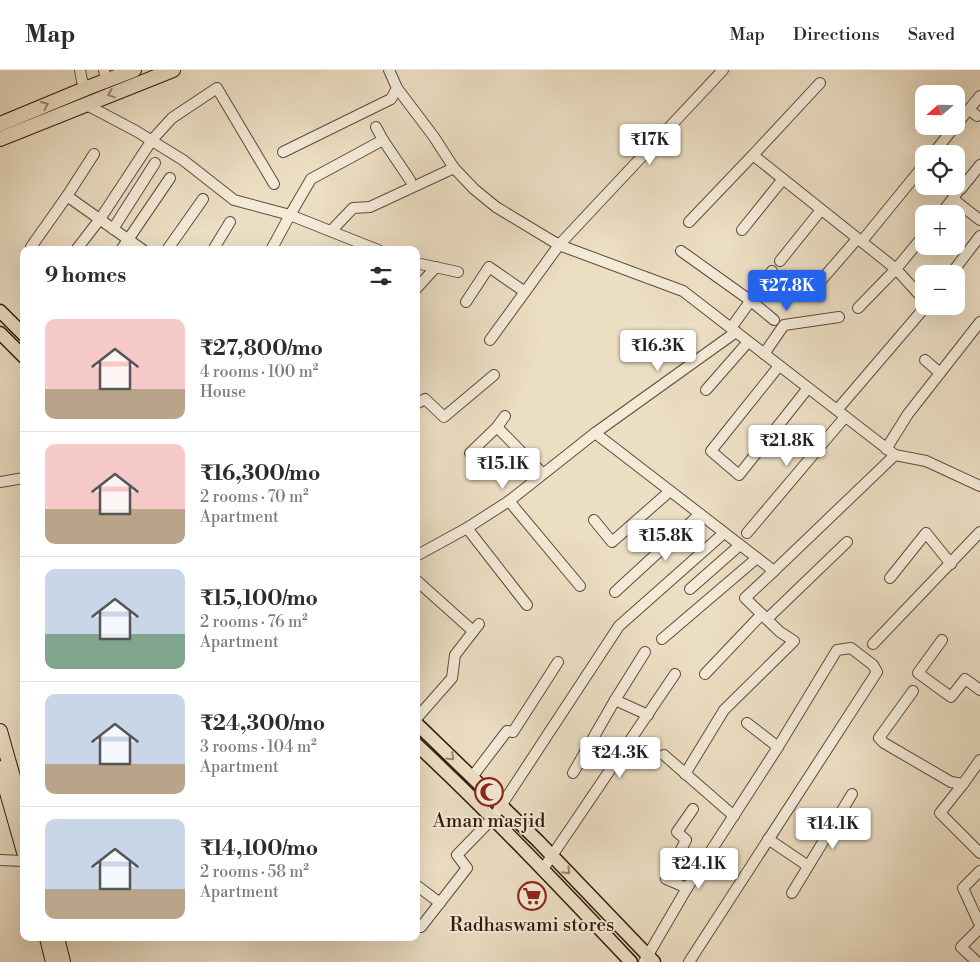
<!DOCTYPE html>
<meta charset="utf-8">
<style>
body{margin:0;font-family:"Libre Bodoni",serif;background:#f2f2f3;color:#2b2b33;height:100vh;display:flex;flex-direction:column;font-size:19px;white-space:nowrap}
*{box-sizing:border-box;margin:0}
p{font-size:16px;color:#7c7c81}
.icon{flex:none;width:28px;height:28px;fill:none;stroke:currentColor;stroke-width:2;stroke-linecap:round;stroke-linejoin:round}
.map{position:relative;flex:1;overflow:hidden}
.drawer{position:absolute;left:20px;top:176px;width:400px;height:695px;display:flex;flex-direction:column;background:#fff;border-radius:10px;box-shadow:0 5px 20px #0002}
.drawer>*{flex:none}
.needle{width:32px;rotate:250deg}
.fabs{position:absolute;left:915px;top:15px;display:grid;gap:10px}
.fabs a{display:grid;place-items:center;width:50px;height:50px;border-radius:10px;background:#fff;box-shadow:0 5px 20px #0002;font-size:25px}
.price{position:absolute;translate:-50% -42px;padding:0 11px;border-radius:5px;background:#fff;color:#222;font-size:16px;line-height:32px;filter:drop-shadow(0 1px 2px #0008)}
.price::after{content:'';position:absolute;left:50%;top:30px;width:15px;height:11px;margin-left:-8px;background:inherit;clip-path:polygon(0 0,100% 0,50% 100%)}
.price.current{background:#2563eb;color:#fff}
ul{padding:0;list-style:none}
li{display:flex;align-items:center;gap:15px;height:125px;padding:0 25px}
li+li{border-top:1px solid #e1e1e2}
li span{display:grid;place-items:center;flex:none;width:140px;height:100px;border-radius:10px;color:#555}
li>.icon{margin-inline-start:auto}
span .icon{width:60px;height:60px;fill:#fffc;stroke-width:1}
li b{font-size:21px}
h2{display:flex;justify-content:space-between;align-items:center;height:60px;padding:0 25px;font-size:21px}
header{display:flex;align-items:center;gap:30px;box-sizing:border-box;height:70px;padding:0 25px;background:#fff;border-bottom:1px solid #e1e1e2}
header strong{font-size:24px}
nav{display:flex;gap:28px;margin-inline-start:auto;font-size:18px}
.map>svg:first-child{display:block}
</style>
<header>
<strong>Map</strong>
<nav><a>Map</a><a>Directions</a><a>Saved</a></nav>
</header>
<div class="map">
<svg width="980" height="892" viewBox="0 0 980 892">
<rect width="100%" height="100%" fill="#ecdec3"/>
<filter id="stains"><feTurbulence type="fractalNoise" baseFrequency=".004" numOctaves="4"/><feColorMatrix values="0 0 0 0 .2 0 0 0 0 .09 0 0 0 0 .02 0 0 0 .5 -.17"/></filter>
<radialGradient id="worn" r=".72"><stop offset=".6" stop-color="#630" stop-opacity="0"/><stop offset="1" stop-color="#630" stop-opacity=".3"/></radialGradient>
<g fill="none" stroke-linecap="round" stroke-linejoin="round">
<defs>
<g id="minor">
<path d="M80,0L82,11L87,18"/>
<path d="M104,0L106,10"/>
<path d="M389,0L397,18L434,67L454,98L474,119L496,137L559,175L683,221L895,385L926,391L980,416"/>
<path d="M85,34L136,61L183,90L234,130L290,145L311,109L383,70L410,110"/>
<path d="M969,39L977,46"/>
<path d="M956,55L980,26"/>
<path d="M376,57L383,70"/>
<path d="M283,82L391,29L397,18"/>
<path d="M94,84L67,126L143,180"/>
<path d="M933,84L955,56"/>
<path d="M783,109L753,85L820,13"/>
<path d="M956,115L961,119L980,95"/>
<path d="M953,129L980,150"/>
<path d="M941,144L957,123"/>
<path d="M689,152L753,85"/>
<path d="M113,159L155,93"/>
<path d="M742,160L783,109L896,199L924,230"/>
<path d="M331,161L353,138L370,137L454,98"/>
<path d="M862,171L924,95"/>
<path d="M31,177L67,126"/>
<path d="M76,180L100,149L152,70L172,48L217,18L274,114"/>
<path d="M121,180L170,108"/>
<path d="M167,180L203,129"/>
<path d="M213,180L230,152"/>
<path d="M271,180L290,145L378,180"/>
<path d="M681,181L751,231L774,250"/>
<path d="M780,191L821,140"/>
<path d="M416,193L458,202"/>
<path d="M951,204L980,166"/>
<path d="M818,214L857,169"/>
<path d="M416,219L436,197"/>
<path d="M466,232L489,197L525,222"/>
<path d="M858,238L896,199L924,165"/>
<path d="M731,258L772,201"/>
<path d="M490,270L559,175L723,0"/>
<path d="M764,284L784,255L839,247"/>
<path d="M925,290L940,303"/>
<path d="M779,296L711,381L739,405L808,318"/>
<path d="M706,320L748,272"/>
<path d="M416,334L425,329L444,347L494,305"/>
<path d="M837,340L926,236"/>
<path d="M497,357L505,346"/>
<path d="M595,363L774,501L895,385"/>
<path d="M886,379L908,344L980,252"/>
<path d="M470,383L497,357L543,404"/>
<path d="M0,412L24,408"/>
<path d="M509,431L580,516"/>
<path d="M594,450L612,472L670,421"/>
<path d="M467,458L527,535"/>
<path d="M747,463L845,347"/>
<path d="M416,486L467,458L509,431L595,363L736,262"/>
<path d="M890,508L926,463L951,494"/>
<path d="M416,510L473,561"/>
<path d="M690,519L740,475"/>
<path d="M615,522L700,444"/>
<path d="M767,549L847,472"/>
<path d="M662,569L757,488"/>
<path d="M942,570L918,603L951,627L965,609L980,620"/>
<path d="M873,574L980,462"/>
<path d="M705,604L762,544"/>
<path d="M913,621L879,668L884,673L951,712L963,714L980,690"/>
<path d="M615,630L645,582"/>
<path d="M416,649L452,608L455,585L479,554"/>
<path d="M664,685L734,746"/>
<path d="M573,703L615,630L648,645"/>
<path d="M685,704L724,640L794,571L780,562L745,528L774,501"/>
<path d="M472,707L507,661L513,662L558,592"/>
<path d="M963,714L940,743L980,783"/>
<path d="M768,769L808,796"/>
<path d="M0,790L24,791"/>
<path d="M543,799L675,604"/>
<path d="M980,801L963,818L980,855"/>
<path d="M416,815L440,833"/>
<path d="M687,818L778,677"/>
<path d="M792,823L852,724"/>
<path d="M421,857L467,798L457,785L493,748L619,556L724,463"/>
<path d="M644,892L687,818L666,809L686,770L677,762L693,739"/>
<path d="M689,892L877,602L873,595L851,578L837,580L778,677L747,653"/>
<path d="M977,892L961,877L980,858"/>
</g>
<g id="major">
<path d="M0,241L24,265"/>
<path d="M0,263L24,287"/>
<path d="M416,653L538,771L654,892"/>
<path d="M416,674C491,744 561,818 631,892"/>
</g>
<g id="highway">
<path d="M0,54L87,18L134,0"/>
<path d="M0,69L173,0"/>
<path d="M0,661L24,746"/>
<path d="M0,698L24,782"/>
<path d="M47,868L53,892"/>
<path d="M57,868L63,892"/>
</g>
</defs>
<!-- minor casing -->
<use href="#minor" stroke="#614a39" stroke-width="12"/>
<!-- major casing -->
<use href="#major" stroke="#33190b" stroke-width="15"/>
<!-- highway casing -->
<use href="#highway" stroke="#33190b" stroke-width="16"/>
<!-- minor -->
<use href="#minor" stroke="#f3ead8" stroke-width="10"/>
<!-- major -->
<use href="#major" stroke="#ecdec3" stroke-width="12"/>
<!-- highway -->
<use href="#highway" stroke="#ecdec3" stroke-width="14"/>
</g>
<!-- one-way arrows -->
<defs><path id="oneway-chevron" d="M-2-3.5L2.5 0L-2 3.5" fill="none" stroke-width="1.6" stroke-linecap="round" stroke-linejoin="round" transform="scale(1.25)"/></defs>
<g stroke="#998570">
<use href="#oneway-chevron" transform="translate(111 24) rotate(159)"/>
<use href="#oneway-chevron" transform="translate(45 35) rotate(-23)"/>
<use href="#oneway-chevron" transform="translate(451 687) rotate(44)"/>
<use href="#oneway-chevron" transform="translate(567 801) rotate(46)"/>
</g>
<!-- icons -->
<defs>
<symbol id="mosque-ring" viewBox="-11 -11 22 22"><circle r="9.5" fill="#f3ead8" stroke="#8f2418" stroke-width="1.5"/><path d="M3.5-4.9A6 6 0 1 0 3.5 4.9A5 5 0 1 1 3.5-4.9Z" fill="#8f2418"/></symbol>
<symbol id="supermarket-ring" viewBox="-11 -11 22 22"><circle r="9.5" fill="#f3ead8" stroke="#8f2418" stroke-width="1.5"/><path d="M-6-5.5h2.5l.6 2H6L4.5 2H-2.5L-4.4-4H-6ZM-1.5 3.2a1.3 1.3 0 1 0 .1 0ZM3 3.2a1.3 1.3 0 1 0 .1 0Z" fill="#8f2418"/></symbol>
</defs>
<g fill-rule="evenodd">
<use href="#mosque-ring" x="473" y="706" width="32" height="32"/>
<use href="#supermarket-ring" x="516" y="810" width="32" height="32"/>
</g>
<g text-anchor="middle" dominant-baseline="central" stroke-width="4" stroke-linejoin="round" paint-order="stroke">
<!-- poi labels -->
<g font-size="19" fill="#33190b" stroke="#f3ead8">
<text x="489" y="751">Aman masjid</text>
<text x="532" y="855">Radhaswami stores</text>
</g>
</g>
<rect width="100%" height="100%" filter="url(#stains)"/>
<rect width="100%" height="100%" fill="url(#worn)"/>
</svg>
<div class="fabs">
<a><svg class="needle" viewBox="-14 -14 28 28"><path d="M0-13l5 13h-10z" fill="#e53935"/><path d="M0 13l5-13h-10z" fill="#7c7c81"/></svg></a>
<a><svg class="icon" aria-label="locate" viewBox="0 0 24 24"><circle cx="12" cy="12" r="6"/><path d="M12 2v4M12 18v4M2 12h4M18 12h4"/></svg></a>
<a>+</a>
<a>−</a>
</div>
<b class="price" style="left:650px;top:96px">₹17K</b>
<b class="price current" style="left:787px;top:242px">₹27.8K</b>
<b class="price" style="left:658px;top:302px">₹16.3K</b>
<b class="price" style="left:787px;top:397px">₹21.8K</b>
<b class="price" style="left:503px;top:420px">₹15.1K</b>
<b class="price" style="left:666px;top:492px">₹15.8K</b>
<b class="price" style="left:620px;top:709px">₹24.3K</b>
<b class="price" style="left:833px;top:780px">₹14.1K</b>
<b class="price" style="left:699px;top:820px">₹24.1K</b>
<section class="drawer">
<h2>9 homes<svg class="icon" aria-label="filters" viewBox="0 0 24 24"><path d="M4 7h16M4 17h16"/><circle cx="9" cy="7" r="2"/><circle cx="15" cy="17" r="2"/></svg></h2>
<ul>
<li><span style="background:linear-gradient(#f6c9c9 70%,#b9a48a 0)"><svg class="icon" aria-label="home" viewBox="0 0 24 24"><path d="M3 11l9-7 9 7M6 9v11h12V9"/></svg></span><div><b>₹27,800/mo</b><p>4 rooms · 100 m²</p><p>House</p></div></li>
<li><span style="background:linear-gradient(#f6c9c9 65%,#b9a48a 0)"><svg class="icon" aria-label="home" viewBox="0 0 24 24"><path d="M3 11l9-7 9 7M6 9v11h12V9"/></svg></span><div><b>₹16,300/mo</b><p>2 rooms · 70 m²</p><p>Apartment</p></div></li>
<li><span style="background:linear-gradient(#c9d6e8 65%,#7fa58c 0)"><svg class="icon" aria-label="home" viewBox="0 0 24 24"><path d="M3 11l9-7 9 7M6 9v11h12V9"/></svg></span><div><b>₹15,100/mo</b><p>2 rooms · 76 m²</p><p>Apartment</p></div></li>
<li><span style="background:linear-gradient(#c9d6e8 70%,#b9a48a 0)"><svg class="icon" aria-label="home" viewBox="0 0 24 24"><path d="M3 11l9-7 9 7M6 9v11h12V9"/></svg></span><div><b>₹24,300/mo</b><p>3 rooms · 104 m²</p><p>Apartment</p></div></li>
<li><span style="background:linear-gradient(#c9d6e8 70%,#b9a48a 0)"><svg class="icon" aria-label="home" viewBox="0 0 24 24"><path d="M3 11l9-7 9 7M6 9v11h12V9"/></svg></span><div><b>₹14,100/mo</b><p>2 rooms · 58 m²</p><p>Apartment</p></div></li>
</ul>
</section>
</div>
